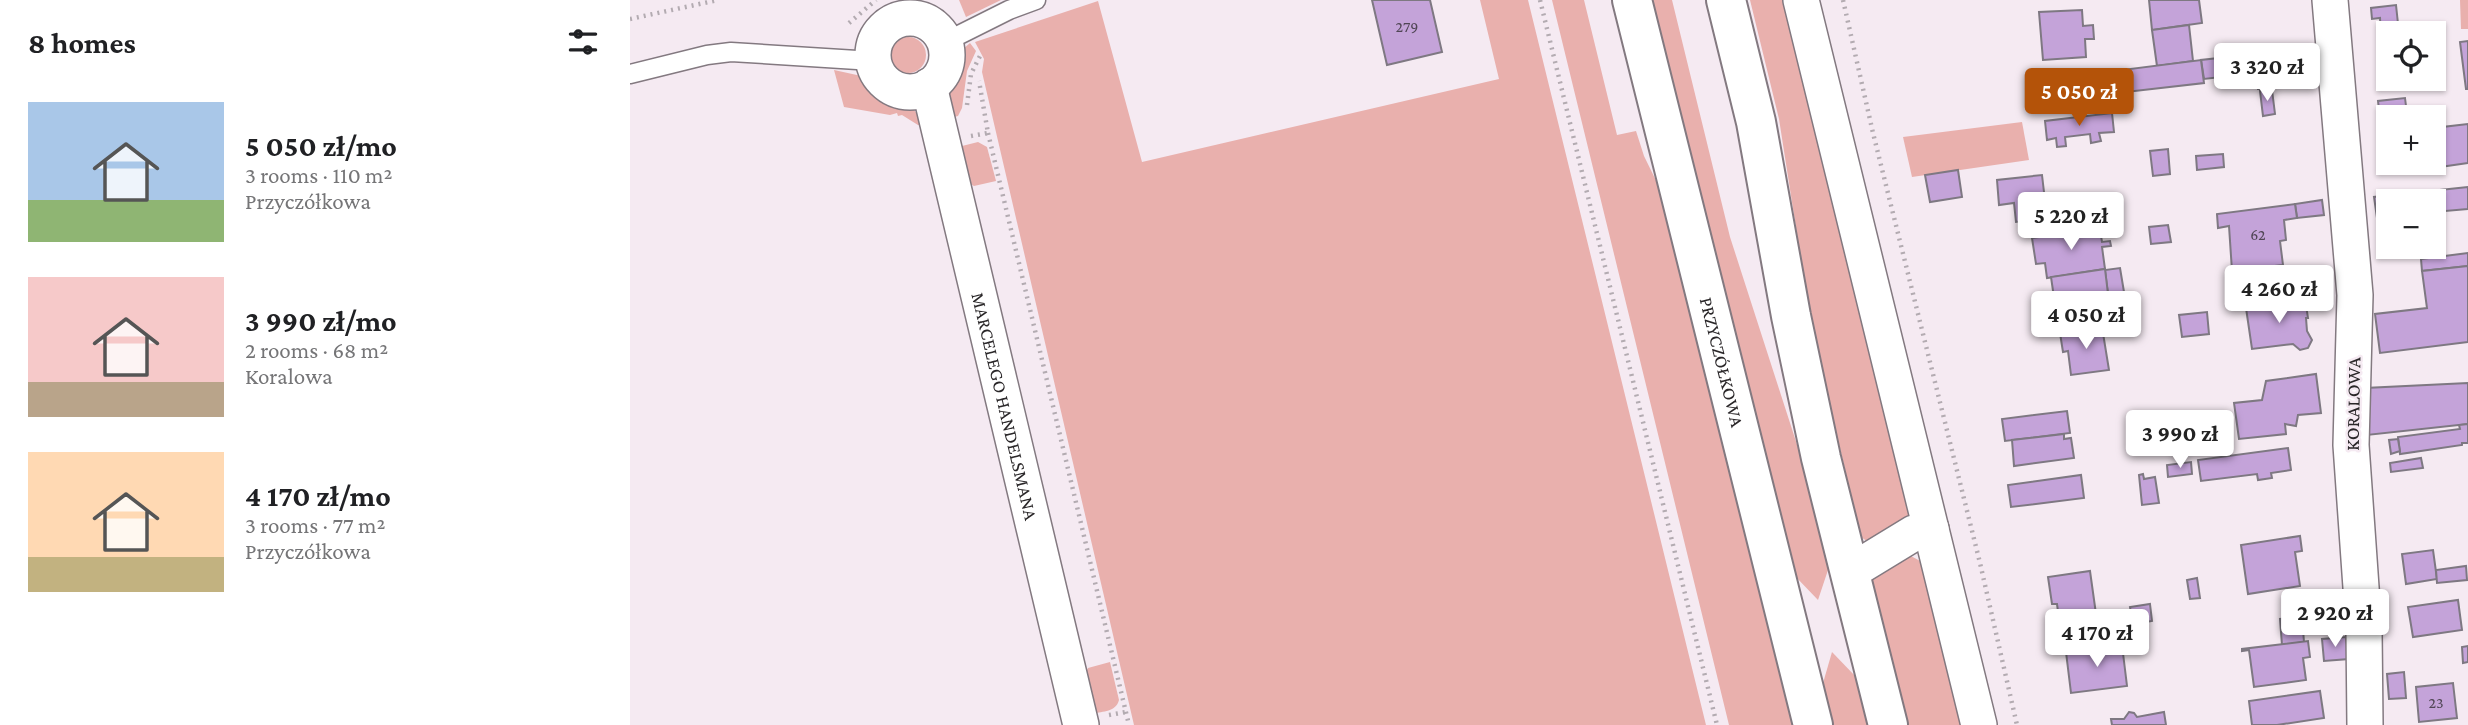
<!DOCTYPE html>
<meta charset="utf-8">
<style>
body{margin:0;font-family:"Crimson Pro",serif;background:#f2f2f2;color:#202124;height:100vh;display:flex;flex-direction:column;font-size:26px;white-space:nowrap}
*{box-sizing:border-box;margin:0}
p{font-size:23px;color:#757577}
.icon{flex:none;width:38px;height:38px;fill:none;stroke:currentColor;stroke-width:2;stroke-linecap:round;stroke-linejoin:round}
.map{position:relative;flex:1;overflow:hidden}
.sheet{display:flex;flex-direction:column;background:#fff;width:630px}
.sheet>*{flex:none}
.fabs{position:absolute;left:1746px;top:21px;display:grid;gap:14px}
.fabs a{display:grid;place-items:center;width:70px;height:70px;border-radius:0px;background:#fff;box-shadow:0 2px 5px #0004;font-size:35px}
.price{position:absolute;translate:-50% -60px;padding:0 16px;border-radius:7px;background:#fff;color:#222;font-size:23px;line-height:46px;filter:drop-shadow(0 2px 4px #0008)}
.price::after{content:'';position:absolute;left:50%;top:42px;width:21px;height:16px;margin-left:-10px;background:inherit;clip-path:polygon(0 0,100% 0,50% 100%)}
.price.active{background:#b45309;color:#fff}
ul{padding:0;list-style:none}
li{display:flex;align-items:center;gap:21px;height:175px;padding:0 28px}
li span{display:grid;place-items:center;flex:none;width:196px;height:140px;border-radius:0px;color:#555}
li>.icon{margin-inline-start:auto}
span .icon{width:84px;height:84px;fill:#fffc;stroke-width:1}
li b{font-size:30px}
h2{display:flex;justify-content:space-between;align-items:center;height:84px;padding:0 28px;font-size:30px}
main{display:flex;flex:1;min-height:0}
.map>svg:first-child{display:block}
</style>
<main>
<section class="sheet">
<h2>8 homes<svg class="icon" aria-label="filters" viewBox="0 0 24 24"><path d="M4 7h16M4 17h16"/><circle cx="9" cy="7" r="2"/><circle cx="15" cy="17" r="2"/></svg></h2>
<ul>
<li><span style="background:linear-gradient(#a9c7e8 70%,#8fb573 0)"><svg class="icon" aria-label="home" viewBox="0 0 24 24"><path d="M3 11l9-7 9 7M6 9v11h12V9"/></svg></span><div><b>5 050 zł/mo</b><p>3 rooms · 110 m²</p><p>Przyczółkowa</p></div></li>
<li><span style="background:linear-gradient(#f6c9c9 75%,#b9a48a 0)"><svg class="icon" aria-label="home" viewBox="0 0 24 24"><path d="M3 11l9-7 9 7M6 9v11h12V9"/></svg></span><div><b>3 990 zł/mo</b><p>2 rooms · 68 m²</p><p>Koralowa</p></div></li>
<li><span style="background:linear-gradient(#ffd9b3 75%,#c2b280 0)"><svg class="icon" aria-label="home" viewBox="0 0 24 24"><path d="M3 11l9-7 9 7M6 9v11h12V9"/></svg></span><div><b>4 170 zł/mo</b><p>3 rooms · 77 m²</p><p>Przyczółkowa</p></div></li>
</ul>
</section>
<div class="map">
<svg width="1838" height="725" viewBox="0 0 1838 725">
<rect width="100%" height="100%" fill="#f5eaf2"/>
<!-- green -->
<g fill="#e9b0ad">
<path d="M329,0H371L336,17Z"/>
<path d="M850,0H898L1076,725H504L352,72L354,59L345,42L468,1L512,162L869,79Z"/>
<path d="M922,0H954L987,135L1006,131L1014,156L1036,201L1164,725H1099Z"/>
<path d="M1018,0H1042L1100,237L1181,488L1199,567L1188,600L1164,575L1114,367L1094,311Z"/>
<path d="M1120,0H1155L1281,516L1238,542L1231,537L1182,330L1149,119Z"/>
<path d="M1830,0H1838V29H1831Z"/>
<circle cx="278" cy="55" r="18"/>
<path d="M340,43L346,51L337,71L332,108L328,116L321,118L316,92L333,49Z"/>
<path d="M204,70L236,77L247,91L284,110L292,120L293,126L288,125L272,115L268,116L267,113L260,115L214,107Z"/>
<path d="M1392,122L1399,160L1282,177L1273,137Z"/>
<path d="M348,142L357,147L366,181L344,186L337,182L328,147Z"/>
<path d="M1279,555L1292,562L1332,725H1277L1241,579Z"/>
<path d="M1202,652L1227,678L1239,725H1200L1191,690Z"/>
<path d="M480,662L489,700C486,712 473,711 463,714L456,672L458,668Z"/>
</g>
<!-- building -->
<g fill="#c4a3d9" stroke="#7e7882" stroke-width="2">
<path d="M742,0H800L812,52L757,65Z"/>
<path d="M1519,0H1569L1572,23L1522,30Z"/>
<path d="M1766,5L1769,33H1759V36L1751,37L1750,18L1742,19L1741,8Z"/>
<path d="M1452,10L1453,26L1463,25L1464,39H1455L1456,57L1413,60L1409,12Z"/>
<path d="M1559,25L1563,61L1527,66L1522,30Z"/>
<path d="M1808,31L1809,45H1804V33H1790Z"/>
<path d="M1838,41V89H1836L1830,42Z"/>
<path d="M1759,43V66L1754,67L1752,44Z"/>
<path d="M1606,56L1608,75L1574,79L1571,60Z"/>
<path d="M1676,59L1678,79L1646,84L1644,63Z"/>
<path d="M1571,60L1574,83L1470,95L1468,73Z"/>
<path d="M1639,76L1640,88L1628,89L1626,77Z"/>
<path d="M1642,90L1645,114L1633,116L1630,91Z"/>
<path d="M1775,98L1777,114L1750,118L1748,101Z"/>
<path d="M1482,113L1484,132L1469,133L1471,141L1461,143L1460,134L1435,137L1436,146L1427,147L1426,138L1417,140L1415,121Z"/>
<path d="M1838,124V163L1803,168L1806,146L1804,128Z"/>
<path d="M1538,149L1540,174L1523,176L1520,151Z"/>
<path d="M1593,154L1594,167L1567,170L1566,156Z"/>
<path d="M1328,170L1332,197L1300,202L1295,175Z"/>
<path d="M1412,175L1417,218L1386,222L1384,203L1369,205L1367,180Z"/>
<path d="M1838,187V209L1804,212V201H1759V217L1747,218L1744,197Z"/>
<path d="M1692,200L1694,215L1667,218L1665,204Z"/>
<path d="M1665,204L1667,218L1654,220L1656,240L1650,241L1653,265L1602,271L1599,226L1588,228L1587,214Z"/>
<path d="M1538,225L1541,242L1521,244L1519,227Z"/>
<path d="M1478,227L1470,230L1472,242L1480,241L1481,246L1472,247L1475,269L1417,278L1415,263L1406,264L1402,238Z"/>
<path d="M1838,253V266L1792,271L1791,259Z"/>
<path d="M1838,266V342L1750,353L1745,314L1797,308L1792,271Z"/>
<path d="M1490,268L1494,292L1478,294L1475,270Z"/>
<path d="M1475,269L1478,294L1462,296L1464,312L1427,318L1421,277Z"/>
<path d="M1675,299L1678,318H1676L1677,331L1682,340L1678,348L1670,350L1663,344L1622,349L1616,308Z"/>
<path d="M1577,312L1579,334L1552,337L1549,315Z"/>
<path d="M1472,327L1479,370L1441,375L1438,351L1433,352L1430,333Z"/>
<path d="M1686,374L1691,413L1668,415L1666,426L1655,424L1656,434L1609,439L1604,403L1632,400L1636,381Z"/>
<path d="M1838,383V424L1737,435L1735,388Z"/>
<path d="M1437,411L1440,433L1375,441L1372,419Z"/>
<path d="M1838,424V443H1832V445L1770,454L1768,437L1830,429L1829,425Z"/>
<path d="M1434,434V439L1441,438L1444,458L1384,466L1382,440Z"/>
<path d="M1768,439L1770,451L1761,454L1759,440Z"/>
<path d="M1658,448L1661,470L1641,473L1642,478L1628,480L1627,474L1571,481L1568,460Z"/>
<path d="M1791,458L1793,468L1761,472L1760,463Z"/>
<path d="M1561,462L1562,474L1538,477L1537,465Z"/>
<path d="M1513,474L1514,479L1525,477L1529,503L1512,505L1509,475Z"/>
<path d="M1451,475L1454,498L1381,507L1378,485Z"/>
<path d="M1670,536L1672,551L1665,552L1670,586L1618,594L1611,545Z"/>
<path d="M1803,550L1807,579L1776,584L1772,554Z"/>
<path d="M1836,566L1837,580L1807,583L1806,570Z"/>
<path d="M1460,571L1466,614L1429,619L1427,604H1422L1418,577Z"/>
<path d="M1567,578L1570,598L1560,599L1557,580Z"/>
<path d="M1828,600L1832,630L1783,637L1778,607Z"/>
<path d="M1520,604L1522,621L1503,624L1500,607Z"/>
<path d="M1672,617L1674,642L1652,645L1650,619Z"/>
<path d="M1716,637L1719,659L1694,661L1692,639Z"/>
<path d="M1678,641L1680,657L1673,658L1676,680L1624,687L1619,650L1612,651V649Z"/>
<path d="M1492,645L1497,686L1441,693L1436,652Z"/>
<path d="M1838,646V662L1833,663L1832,647Z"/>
<path d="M1774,672L1776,698L1759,699L1757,674Z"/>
<path d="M1823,683L1827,718L1789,722L1786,687Z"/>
<path d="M1690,691L1694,718L1647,725H1622L1619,701Z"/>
<path d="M1499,712L1504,713L1507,717L1534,712L1536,725H1482L1481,719H1494Z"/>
</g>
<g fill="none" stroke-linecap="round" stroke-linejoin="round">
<defs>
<g id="service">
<path d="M315,42L379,10L406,0"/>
<path d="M0,74L77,55L101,52L243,61"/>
</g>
<g id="minor">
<path d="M1171,0L1349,725"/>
<path d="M1700,0L1725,295L1721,445L1734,630L1735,725"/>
<circle cx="280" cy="55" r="37"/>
<path id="s1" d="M299,86L451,725"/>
<path d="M1220,572L1284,533L1301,529"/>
</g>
<g id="secondary">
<path id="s2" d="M1002,0L1183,725"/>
<path d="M1096,0L1126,122L1161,316L1191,458L1258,725"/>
</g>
</defs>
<!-- service casing -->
<use href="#service" stroke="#837980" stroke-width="21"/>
<!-- minor casing -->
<use href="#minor" stroke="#837980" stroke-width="38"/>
<!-- secondary casing -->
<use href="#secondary" stroke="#837980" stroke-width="42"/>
<!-- path -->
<g stroke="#b3abb1" stroke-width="4.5" stroke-dasharray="2 5" stroke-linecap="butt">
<path d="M910,0L1087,725"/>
<path d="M1213,0L1243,133L1350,563L1387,725"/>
<path d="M0,19L88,0"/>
<path d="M219,23L246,0"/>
<path d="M337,105L341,74L350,56"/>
<path d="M358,133L499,725"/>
<path d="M341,136L358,133L349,81"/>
<path d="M479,715L496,712"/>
</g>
<!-- service -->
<use href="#service" stroke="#fff" stroke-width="18"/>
<!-- minor -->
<use href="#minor" stroke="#fff" stroke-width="35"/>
<!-- secondary -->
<use href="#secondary" stroke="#fff" stroke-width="38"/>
</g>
<g text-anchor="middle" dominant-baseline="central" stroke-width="5" stroke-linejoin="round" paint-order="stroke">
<!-- number labels -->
<g font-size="16" fill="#504655">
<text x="777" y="26">279</text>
<text x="1628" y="234">62</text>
<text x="1806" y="702">23</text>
</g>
<!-- street labels -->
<g font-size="19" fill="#2a2729" stroke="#f5eaf2">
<text stroke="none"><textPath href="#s2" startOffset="373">PRZYCZÓŁKOWA</textPath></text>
<text transform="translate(1723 404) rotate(-89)">KORALOWA</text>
<text stroke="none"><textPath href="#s1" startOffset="329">MARCELEGO HANDELSMANA</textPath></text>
</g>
</g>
</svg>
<div class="fabs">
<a><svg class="icon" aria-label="locate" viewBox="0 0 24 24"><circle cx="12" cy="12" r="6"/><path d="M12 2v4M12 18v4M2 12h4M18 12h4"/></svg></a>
<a>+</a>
<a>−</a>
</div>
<b class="price" style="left:1637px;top:103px">3 320 zł</b>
<b class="price active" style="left:1449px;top:128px">5 050 zł</b>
<b class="price" style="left:1441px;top:252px">5 220 zł</b>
<b class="price" style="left:1649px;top:325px">4 260 zł</b>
<b class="price" style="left:1456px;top:351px">4 050 zł</b>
<b class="price" style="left:1550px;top:470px">3 990 zł</b>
<b class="price" style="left:1705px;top:649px">2 920 zł</b>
<b class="price" style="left:1467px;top:669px">4 170 zł</b>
</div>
</main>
